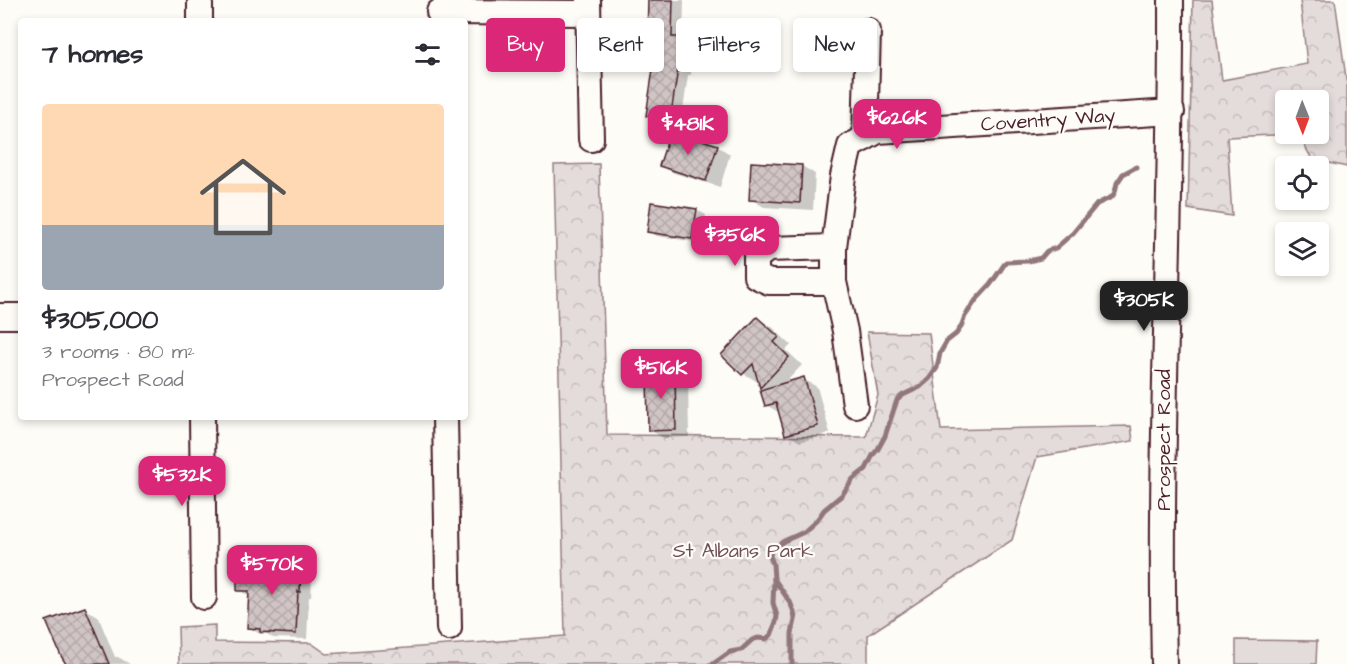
<!DOCTYPE html>
<meta charset="utf-8">
<style>
body{margin:0;font-family:"Architects Daughter",sans-serif;background:#f7f7f7;color:#2b2b33;height:100vh;display:flex;flex-direction:column;font-size:22px;white-space:nowrap}
*{box-sizing:border-box;margin:0}
p{font-size:20px;color:#7c7c81}
.icon{flex:none;width:33px;height:33px;fill:none;stroke:currentColor;stroke-width:2;stroke-linecap:round;stroke-linejoin:round}
.map{position:relative;flex:1;overflow:hidden}
.sheet{position:absolute;left:18px;top:18px;width:450px;height:402px;display:flex;flex-direction:column;background:#fff;border-radius:6px;box-shadow:0 3px 9px #0003}
.sheet>*{flex:none}
.hud{position:absolute;left:486px;top:18px;width:570px;height:54px;display:flex;gap:12px}
.needle{width:39px;rotate:179deg}
.buttons{position:absolute;left:1275px;top:90px;display:grid;gap:12px}
.buttons a{display:grid;place-items:center;width:54px;height:54px;border-radius:6px;background:#fff;box-shadow:0 3px 9px #0003;font-size:30px}
.price{position:absolute;translate:-50% -51px;padding:0 14px;border-radius:12px;background:#db2777;color:#fff;font-size:20px;line-height:39px;filter:drop-shadow(0 2px 3px #0008)}
.price::after{content:'';position:absolute;left:50%;top:36px;width:18px;height:14px;margin-left:-9px;background:inherit;clip-path:polygon(0 0,100% 0,50% 100%)}
.price.on{background:#222;color:#fff}
ul{padding:0;list-style:none}
li{display:grid;align-content:center;gap:12px;height:318px;padding:0 24px}
li+li{border-top:2px solid #e1e1e2}
li span{display:grid;place-items:center;height:186px;border-radius:6px;color:#555}
li>.icon{margin-inline-start:auto}
span .icon{width:108px;height:108px;fill:#fffc;stroke-width:1}
li b{font-size:26px}
h2{display:flex;justify-content:space-between;align-items:center;height:72px;padding:0 24px;font-size:26px}
.tag{padding:0 21px;border-radius:6px;background:#fff;box-shadow:0 3px 9px #0003;font-size:21px;line-height:54px}
.tag.on{background:#db2777;color:#fff}
.map>svg:first-child{display:block}
</style>
<div class="map">
<svg width="1347" height="664" viewBox="0 0 1347 664">
<defs>
<pattern id="forest-crowns" width="20" height="18" patternUnits="userSpaceOnUse" patternTransform="scale(1.5)"><rect width="20" height="18" fill="#e3dcda"/><path d="M2 6a3 3 0 1 1 6 0M12 15a3 3 0 1 1 6 0" fill="none" stroke="#c4bcbb"/></pattern>
<pattern id="building-cross-hatch" width="8" height="8" patternUnits="userSpaceOnUse" patternTransform="scale(1.5)"><rect width="8" height="8" fill="#d0c5c4"/><path d="M0 0l8 8M0 8l8-8" fill="none" stroke="#b4a9a9"/></pattern>
</defs>
<rect width="100%" height="100%" fill="#fdfcf7"/>
<filter id="ink" filterUnits="userSpaceOnUse"><feTurbulence type="fractalNoise" baseFrequency=".0167" numOctaves="2"/><feDisplacementMap in="SourceGraphic" scale="12" xChannelSelector="R" yChannelSelector="G"/><feConvolveMatrix kernelMatrix="1 2 1 2 8 2 1 2 1" color-interpolation-filters="sRGB"/></filter>
<g filter="url(#ink)">
<!-- forest -->
<g fill="url(#forest-crowns)" stroke="#967e82" stroke-width="1.5" fill-rule="evenodd">
<path d="M1193,0H1212L1222,80L1307,64L1300,0H1335L1347,85V167L1312,159L1298,134L1227,137L1232,216L1188,209ZM1286,100H1318V134H1286Z"/>
<path d="M599,164L607,435L866,437L878,395L867,332L929,333L941,430L1131,426L1133,441L1037,457L1012,540L868,635V664H179L178,627L215,625V642L311,643L327,654L565,636L554,165Z"/>
</g>
<!-- pitch -->
<path fill="#e3dcda" stroke="#967e82" stroke-width="1.5" d="M1236,640L1317,641L1316,664H1236Z"/>
<!-- shadow -->
<g fill="#0003">
<path d="M649,0H684L683,40L692,45L691,75H688L681,125L659,122L648,116L654,73L644,67L648,38Z"/>
<path d="M717,146L730,154L720,187L674,173L661,165Z"/>
<path d="M802,166L815,174L813,210L764,207L751,199Z"/>
<path d="M697,210L706,215L701,243L657,236L648,231Z"/>
<path d="M757,318L771,326L791,345L786,350L802,365L783,385L803,379L817,387L830,433L800,442L786,434L780,413L766,405L765,390L761,387L758,379L756,381L743,373Z"/>
<path d="M675,371L688,379L689,437L663,438L650,430Z"/>
<path d="M293,562L305,569V575L312,579L311,597H309L307,639L273,638L267,634H260L248,627L250,596L238,590L255,573Z"/>
<path d="M85,609L98,616L115,657H118L130,664H68Z"/>
</g>
<g fill="none" stroke-linecap="round" stroke-linejoin="round">
<!-- stream -->
<g stroke="#91777b" stroke-width="5">
<path d="M774,579L790,602L794,612L795,620L792,633V664"/>
<path d="M713,664L730,652L741,650L752,640L758,638L766,639L771,635L776,622L777,616L773,603L774,579L773,564L770,556L771,550L784,541L804,532L817,520L824,510L842,495L853,479L866,469L873,455L878,449L885,436L897,400L903,395L920,387L929,379L937,368L940,353L947,341L956,334L961,327L965,316L976,300L990,285L1006,262L1028,261L1041,258L1047,251L1056,248L1073,233L1097,204L1112,197L1115,192L1117,183L1123,174L1136,167"/>
</g>
</g>
<!-- building -->
<g fill="url(#building-cross-hatch)" stroke="#4a1f2b" stroke-width="1.5">
<path d="M648,0H673L672,37H681L680,69H678L670,120L646,116L653,69L642,68L643,36H647Z"/>
<path d="M671,130L718,145L706,181L659,166Z"/>
<path d="M751,162L802,165L800,203L749,200Z"/>
<path d="M651,202L697,209L692,239L647,232Z"/>
<path d="M757,317L779,337L774,342L789,357L760,388L753,364L742,375L721,355Z"/>
<path d="M647,370H675L676,430L648,431Z"/>
<path d="M804,377L818,426L785,435L776,403L765,406L760,390Z"/>
<path d="M254,560L294,561V571H301L300,592L298,591L296,634L260,632V629L247,628L249,591H237V571L254,572Z"/>
<path d="M85,607L109,664H66L61,656L46,621Z"/>
</g>
<g fill="none" stroke-linecap="round" stroke-linejoin="round">
<defs>
<g id="minor">
<path d="M200,0V21"/>
<path d="M588,0L591,139"/>
<path d="M439,12L588,13"/>
<path d="M865,138L868,31"/>
<path d="M834,247L768,249L756,258V276L769,282H834"/>
<path d="M0,316H21"/>
<path d="M855,405L845,331L834,282V247L843,176L850,146L878,131L1172,112"/>
<path d="M202,417L204,597"/>
<path d="M445,417L449,628"/>
<path d="M1164,664C1159,443 1172,221 1171,0"/>
</g>
</defs>
<!-- minor casing -->
<use href="#minor" stroke="#4a1f2b" stroke-width="28"/>
<!-- minor -->
<use href="#minor" stroke="#fdfcf7" stroke-width="24"/>
</g>
</g>
<g text-anchor="middle" dominant-baseline="central" stroke-width="4.5" stroke-linejoin="round" paint-order="stroke">
<!-- street labels -->
<g font-size="20" fill="#4a1f2b" stroke="#fdfcf7">
<text transform="translate(1048 120) rotate(-4)">Coventry Way</text>
<text transform="translate(1164 440) rotate(-90)">Prospect Road</text>
</g>
<!-- park labels -->
<g font-size="20" fill="#704e57" stroke="#fdfcf7">
<text x="743" y="551">St Albans Park</text>
</g>
</g>
</svg>
<div class="buttons">
<a><svg class="needle" viewBox="-14 -14 28 28"><path d="M0-13l5 13h-10z" fill="#e53935"/><path d="M0 13l5-13h-10z" fill="#7c7c81"/></svg></a>
<a><svg class="icon" aria-label="locate" viewBox="0 0 24 24"><circle cx="12" cy="12" r="6"/><path d="M12 2v4M12 18v4M2 12h4M18 12h4"/></svg></a>
<a><svg class="icon" aria-label="layers" viewBox="0 0 24 24"><path d="M12 4l9 5-9 5-9-5zM3 14l9 5 9-5"/></svg></a>
</div>
<b class="price" style="left:897px;top:150px">$626K</b>
<b class="price" style="left:688px;top:156px">$481K</b>
<b class="price" style="left:735px;top:267px">$356K</b>
<b class="price on" style="left:1144px;top:332px">$305K</b>
<b class="price" style="left:661px;top:400px">$516K</b>
<b class="price" style="left:182px;top:507px">$532K</b>
<b class="price" style="left:272px;top:596px">$570K</b>
<div class="hud">
<a class="tag on">Buy</a>
<a class="tag">Rent</a>
<a class="tag">Filters</a>
<a class="tag">New</a>
</div>
<section class="sheet">
<h2>7 homes<svg class="icon" aria-label="filters" viewBox="0 0 24 24"><path d="M4 7h16M4 17h16"/><circle cx="9" cy="7" r="2"/><circle cx="15" cy="17" r="2"/></svg></h2>
<ul>
<li><span style="background:linear-gradient(#ffd9b3 65%,#9aa5b1 0)"><svg class="icon" aria-label="home" viewBox="0 0 24 24"><path d="M3 11l9-7 9 7M6 9v11h12V9"/></svg></span><div><b>$305,000</b><p>3 rooms · 80 m²</p><p>Prospect Road</p></div></li>
</ul>
</section>
</div>
